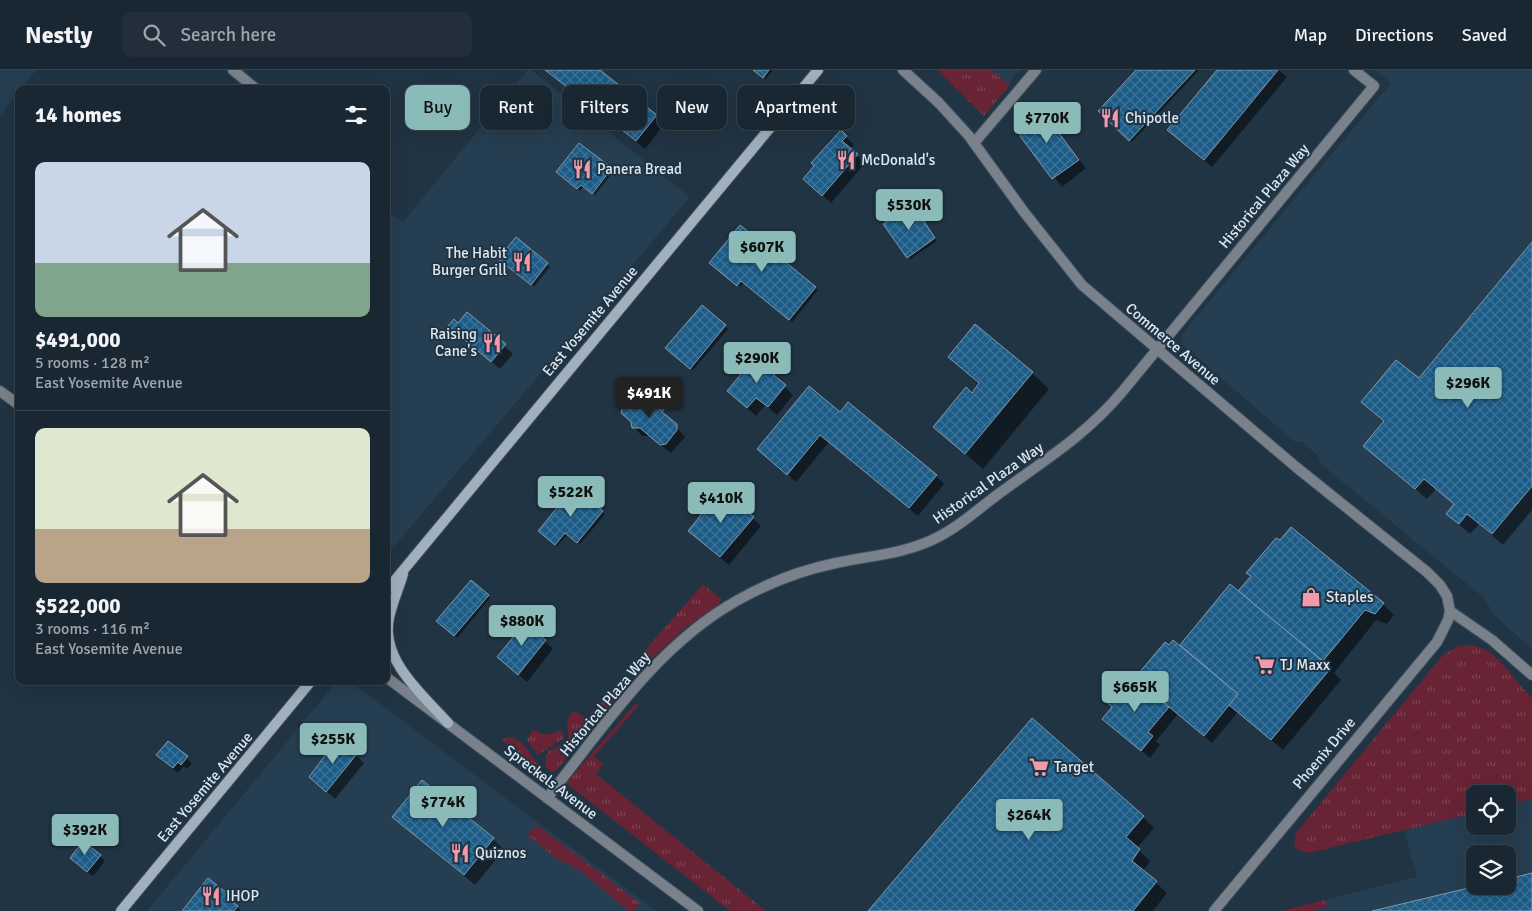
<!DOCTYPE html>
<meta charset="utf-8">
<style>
body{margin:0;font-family:Signika,sans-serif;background:#222f3a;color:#f1f3f6;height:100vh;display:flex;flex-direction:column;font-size:19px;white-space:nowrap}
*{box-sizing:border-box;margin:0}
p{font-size:16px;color:#9fa5ac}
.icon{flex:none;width:28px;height:28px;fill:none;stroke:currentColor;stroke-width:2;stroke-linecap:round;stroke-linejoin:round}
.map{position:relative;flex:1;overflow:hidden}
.side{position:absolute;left:15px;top:15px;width:375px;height:600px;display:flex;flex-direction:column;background:#192732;border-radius:10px;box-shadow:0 5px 20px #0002,0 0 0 1px #37444d}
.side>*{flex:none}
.guide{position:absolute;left:405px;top:15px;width:475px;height:45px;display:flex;gap:10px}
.controls{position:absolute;left:1466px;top:715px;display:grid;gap:10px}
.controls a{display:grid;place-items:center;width:50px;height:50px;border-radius:10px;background:#192732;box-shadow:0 5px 20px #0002,0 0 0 1px #37444d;font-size:25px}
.price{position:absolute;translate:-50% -42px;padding:0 11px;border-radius:5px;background:#8bbbb9;color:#111;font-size:16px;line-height:32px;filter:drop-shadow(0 1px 2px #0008)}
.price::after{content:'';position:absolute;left:50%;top:30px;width:15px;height:11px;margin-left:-8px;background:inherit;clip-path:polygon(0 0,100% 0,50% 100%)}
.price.active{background:#222;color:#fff}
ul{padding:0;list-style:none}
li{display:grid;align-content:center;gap:10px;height:265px;padding:0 20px}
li+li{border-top:1px solid #37444d}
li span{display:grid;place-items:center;height:155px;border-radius:10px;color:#555}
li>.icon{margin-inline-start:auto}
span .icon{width:90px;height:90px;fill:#fffc;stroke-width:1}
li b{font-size:21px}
h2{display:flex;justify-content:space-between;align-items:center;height:60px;padding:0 20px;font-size:21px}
.chip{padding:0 18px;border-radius:10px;background:#192732;box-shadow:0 5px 20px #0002,0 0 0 1px #37444d;font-size:18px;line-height:45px}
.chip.active{background:#8bbbb9;color:#111}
header{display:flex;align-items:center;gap:30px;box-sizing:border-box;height:70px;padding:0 25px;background:#192732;border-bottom:1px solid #37444d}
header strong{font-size:24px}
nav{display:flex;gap:28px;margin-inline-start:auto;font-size:18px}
.search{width:350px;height:45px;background:#222f3a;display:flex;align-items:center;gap:12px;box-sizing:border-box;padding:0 18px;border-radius:10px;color:#9fa5ac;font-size:19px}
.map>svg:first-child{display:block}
</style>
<header>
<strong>Nestly</strong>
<div class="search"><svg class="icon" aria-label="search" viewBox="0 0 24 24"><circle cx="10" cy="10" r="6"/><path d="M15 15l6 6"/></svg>Search here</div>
<nav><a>Map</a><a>Directions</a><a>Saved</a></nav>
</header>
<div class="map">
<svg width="1532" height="841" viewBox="0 0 1532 841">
<defs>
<pattern id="grass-tufts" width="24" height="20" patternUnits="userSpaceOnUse" patternTransform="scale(1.25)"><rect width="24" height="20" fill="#682334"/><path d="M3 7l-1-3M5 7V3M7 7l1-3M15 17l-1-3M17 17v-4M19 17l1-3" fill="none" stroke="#7d4352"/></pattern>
<pattern id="building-cross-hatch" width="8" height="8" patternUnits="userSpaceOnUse" patternTransform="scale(1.25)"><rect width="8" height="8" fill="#1c5c87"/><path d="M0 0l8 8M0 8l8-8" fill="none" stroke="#3c7398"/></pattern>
</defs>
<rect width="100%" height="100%" fill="#213443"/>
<!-- built -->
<g fill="#263e51" fill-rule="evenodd">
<path d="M0,0H36L21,19H19L0,46Z"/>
<path d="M528,0H531L690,127L386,486V141L403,152Z"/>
<path d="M992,0H1019L1008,14Z"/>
<path d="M1374,0H1532V579L1494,545L1484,528L1321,394L1318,386L1301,371L1295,372L1181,273L1182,264L1391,13Z"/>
<path d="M344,611H350L656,841H147L334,615Z"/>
<path d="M1532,729V841H1312L1326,837L1325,830L1417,807L1404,760L1475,743V756H1508V735ZM1475,784H1508V816H1475Z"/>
</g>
<!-- grass -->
<g fill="url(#grass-tufts)">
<path d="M937,0H991L1010,15L984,46Z"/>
<path d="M703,514L721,529L719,535L686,557L644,596L637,597L634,593Z"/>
<path d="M1467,575C1497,575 1512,611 1532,627V729L1508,735V724H1475V743L1309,783L1298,780L1294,776L1296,763L1443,585L1458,576Z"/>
<path d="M620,609L624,619L554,703L546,697L545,687L549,681L568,671C570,660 562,648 575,641L587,649Z"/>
<path d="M635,634L639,635L594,687L603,694L596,704L766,841H730L566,713Z"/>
<path d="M533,659C543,666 552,666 561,659L564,668L538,685L527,670Z"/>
<path d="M507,667H513L522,673L539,695V699L502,670Z"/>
<path d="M538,756L640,833L634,841H629L577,798L559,790L527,765L534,757Z"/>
<path d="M1325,830L1327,837L1312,841H1281Z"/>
</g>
<!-- shadow -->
<g fill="#0007">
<path d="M545,0H598L664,54L645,79Z"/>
<path d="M755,0H773L766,9Z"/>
<path d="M1137,0H1199L1132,72L1099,41Z"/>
<path d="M1219,0H1279L1287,7L1212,97L1177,68Z"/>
<path d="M1041,40L1086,98L1062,117L1022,65Z"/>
<path d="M846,67L854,75L850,79L865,93L831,133L804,109Z"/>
<path d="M580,74L613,102L595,125L584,116L580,121L560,104Z"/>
<path d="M914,137L937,171L910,189L908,187Z"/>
<path d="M740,156L818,220L792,252L744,213L740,217L713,195Z"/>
<path d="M516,169L550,197L534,217L502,191Z"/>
<path d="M1532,174V440L1503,475L1479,454L1470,464L1447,444L1455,435L1436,419L1427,429L1365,376L1384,352L1363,332L1419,310Z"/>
<path d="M702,236L728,259L693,300L667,278Z"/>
<path d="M468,244L513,284L500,299L458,264L459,255Z"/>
<path d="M757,287L784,312L782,314L793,325L777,345L765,335L756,346L728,321Z"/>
<path d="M950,287L1032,303L1049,319L983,399L935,357L979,315Z"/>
<path d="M658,336L685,367L671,383L650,366H642L634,357Z"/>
<path d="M840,343L936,406L944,414L918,446L829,372L796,412L758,379Z"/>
<path d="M574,418L605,444L580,474L568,464L557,476L541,463Z"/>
<path d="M753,448L761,456L729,495L698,469Z"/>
<path d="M1239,523L1383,534L1394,545L1387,554L1376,550L1334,603L1341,610L1283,680L1238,642L1212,673L1178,644L1156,671L1160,675L1150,688L1104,649L1125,622L1139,613L1169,577L1184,581Z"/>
<path d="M488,526L490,528L457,568L438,551Z"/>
<path d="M539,558L547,567L544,570L553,579L527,612L498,587Z"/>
<path d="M168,672L192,693L187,699L184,696L178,703L163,690Z"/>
<path d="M356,685L364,693L335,729L319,715Z"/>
<path d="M393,747L493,769L504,780L475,815Z"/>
<path d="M1143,747L1154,758L1137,778L1150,791L1143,801L1167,823L1153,841H869Z"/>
<path d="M100,786L105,791L93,806L77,794Z"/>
<path d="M208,810L227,825L241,841H184Z"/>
</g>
<!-- building -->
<g fill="url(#building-cross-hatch)" stroke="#8298aa">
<path d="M545,0H600L657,45L636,71Z"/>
<path d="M753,0H769L763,8Z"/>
<path d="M1136,0H1195L1129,71L1098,41Z"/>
<path d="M1217,0H1278L1204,90L1167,60Z"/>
<path d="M1041,39L1079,90L1052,109L1020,66L1023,52Z"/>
<path d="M841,60L847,66L842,71L858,84L822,126L803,109L814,96L811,93Z"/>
<path d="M579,73L612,98L592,124L581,115L577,119L556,102Z"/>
<path d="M912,133L935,168L907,188L883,154Z"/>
<path d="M740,155L816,217L789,250L741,211L737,216L709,193Z"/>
<path d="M516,167L548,193L531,215L498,189Z"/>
<path d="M1532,172V416L1492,464L1467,444L1459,454L1446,444L1454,434L1424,409L1415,419L1363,376L1384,351L1361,332L1396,290L1419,308Z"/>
<path d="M702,235L726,255L690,299L665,278Z"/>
<path d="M467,242L506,274L491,292L448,256L454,249L458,253Z"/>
<path d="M975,254L1033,302L965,384L933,357L966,317L972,323L979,313L948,287Z"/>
<path d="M756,286L776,302L774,305L786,315L768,337L756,328L747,338L727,321Z"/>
<path d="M809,316L840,342L848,332L937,405L909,438L820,365L787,405L757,379Z"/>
<path d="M636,323L641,324L656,337L658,334L664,339L662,342L677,354V360L666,374L660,375L640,358H632L631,352L621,343L624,331Z"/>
<path d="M574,417L603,441L577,473L565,463L555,475L538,461Z"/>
<path d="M721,420L754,447L720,487L688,461Z"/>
<path d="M1291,457L1384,533L1375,544L1365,540L1323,591L1238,521L1251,506L1246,503L1276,468L1280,470Z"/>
<path d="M471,510L489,525L454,566L436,551Z"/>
<path d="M1230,514L1331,598L1271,670L1229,635L1238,624L1180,575Z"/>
<path d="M529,548L540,557L536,562L546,570L518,605L497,587Z"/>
<path d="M1173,570L1238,624L1204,666L1138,611L1143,606L1139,603L1165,572L1169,575Z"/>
<path d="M1135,608L1169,637L1148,662L1153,666L1141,681L1102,649L1112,637L1108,633L1121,618L1124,621Z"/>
<path d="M1032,648L1144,746L1126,767L1140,779L1132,791L1157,811L1133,841H868Z"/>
<path d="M338,668L357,684L326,722L309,707Z"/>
<path d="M168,671L188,686L181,695L178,692L173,698L156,685Z"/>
<path d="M422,710L494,768L464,805L392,747Z"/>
<path d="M83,771L101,785L87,802L70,788Z"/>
<path d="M1532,803V841H1372L1477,816H1508V809Z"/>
<path d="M208,808L228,824L226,827L238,836L234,841H182Z"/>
</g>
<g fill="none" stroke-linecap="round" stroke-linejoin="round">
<defs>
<g id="minor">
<path d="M233,0L256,19"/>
<path d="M974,73L1036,0"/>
<path d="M1450,541L1492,570L1532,605"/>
<path d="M547,728C603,658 657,575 738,530C768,513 802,500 836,493C868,486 902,484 932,470C956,459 976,441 997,425C1043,391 1084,367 1122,322L1374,16L1354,0"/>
</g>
<g id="tertiary">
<path d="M903,0L939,33L969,66L1024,142L1082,215L1296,397L1427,502L1440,515L1447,526L1450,541L1448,550L1437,572L1214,841"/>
<path d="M0,321L19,335"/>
<path d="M386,607L698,841"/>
</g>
<g id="secondary">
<path d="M403,504C399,518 392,533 389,548C380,590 423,625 448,653"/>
<path d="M386,521L818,0"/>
<path d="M121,841L311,611"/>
</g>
</defs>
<!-- minor casing -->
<use href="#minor" stroke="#3f515f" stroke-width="12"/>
<!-- tertiary casing -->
<use href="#tertiary" stroke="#3f515f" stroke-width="12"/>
<!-- secondary casing -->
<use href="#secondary" stroke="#3f515f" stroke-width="12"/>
<!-- minor -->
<use href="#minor" stroke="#79828a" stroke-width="10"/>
<!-- tertiary -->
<use href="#tertiary" stroke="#79828a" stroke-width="10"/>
<!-- secondary -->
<use href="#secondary" stroke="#a1b0bc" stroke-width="10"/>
</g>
<!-- icons -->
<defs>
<symbol id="restaurant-bare" viewBox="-9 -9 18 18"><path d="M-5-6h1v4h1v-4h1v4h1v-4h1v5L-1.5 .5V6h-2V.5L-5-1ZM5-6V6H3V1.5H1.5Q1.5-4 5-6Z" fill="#f39aaa" stroke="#213443" stroke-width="2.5" paint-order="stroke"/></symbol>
<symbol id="shop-bare" viewBox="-9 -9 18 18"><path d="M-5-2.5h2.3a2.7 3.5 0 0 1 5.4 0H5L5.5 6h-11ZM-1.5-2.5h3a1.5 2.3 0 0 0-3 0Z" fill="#f39aaa" stroke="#213443" stroke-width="2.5" paint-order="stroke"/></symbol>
<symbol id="supermarket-bare" viewBox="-9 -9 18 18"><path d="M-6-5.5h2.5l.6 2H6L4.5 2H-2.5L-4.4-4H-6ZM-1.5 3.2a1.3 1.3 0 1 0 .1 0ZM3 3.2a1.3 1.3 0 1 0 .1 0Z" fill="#f39aaa" stroke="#213443" stroke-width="2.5" paint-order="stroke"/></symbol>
</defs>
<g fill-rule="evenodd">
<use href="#restaurant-bare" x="1096" y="34" width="28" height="28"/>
<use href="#restaurant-bare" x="832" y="76" width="28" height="28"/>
<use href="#restaurant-bare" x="568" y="85" width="28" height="28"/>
<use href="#restaurant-bare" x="508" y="178" width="28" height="28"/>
<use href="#restaurant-bare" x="478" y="259" width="28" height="28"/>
<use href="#shop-bare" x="1297" y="513" width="28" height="28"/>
<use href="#supermarket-bare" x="1251" y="581" width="28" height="28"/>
<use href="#supermarket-bare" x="1025" y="683" width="28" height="28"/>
<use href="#restaurant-bare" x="446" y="769" width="28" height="28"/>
<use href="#restaurant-bare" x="197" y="812" width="28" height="28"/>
</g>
<g text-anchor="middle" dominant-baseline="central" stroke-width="4" stroke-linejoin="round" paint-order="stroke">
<!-- poi labels -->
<g font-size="15" fill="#dce8f1" stroke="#213443" text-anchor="start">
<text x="1125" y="48">Chipotle</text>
<text x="861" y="90">McDonald's</text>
<text x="597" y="99">Panera Bread</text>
<text x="507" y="183" text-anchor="end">The Habit<tspan x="507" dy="17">Burger Grill</tspan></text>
<text x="477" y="264" text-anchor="end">Raising<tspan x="477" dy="17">Cane's</tspan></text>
<text x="1326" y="527">Staples</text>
<text x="1280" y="595">TJ Maxx</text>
<text x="1054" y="697">Target</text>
<text x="475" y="783">Quiznos</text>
<text x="226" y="826">IHOP</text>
</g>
<!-- street labels -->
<g font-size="15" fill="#dce8f1" stroke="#213443">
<text transform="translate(1264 126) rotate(-50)">Historical Plaza Way</text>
<text transform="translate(590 251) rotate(-50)">East Yosemite Avenue</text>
<text transform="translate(1173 274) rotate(40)">Commerce Avenue</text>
<text transform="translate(988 413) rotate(-35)">Historical Plaza Way</text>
<text transform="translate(605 634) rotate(-50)">Historical Plaza Way</text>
<text transform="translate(1324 683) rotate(-50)">Phoenix Drive</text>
<text transform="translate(551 712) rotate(37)">Spreckels Avenue</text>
<text transform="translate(205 717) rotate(-50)">East Yosemite Avenue</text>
</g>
</g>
</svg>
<div class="controls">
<a><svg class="icon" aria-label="locate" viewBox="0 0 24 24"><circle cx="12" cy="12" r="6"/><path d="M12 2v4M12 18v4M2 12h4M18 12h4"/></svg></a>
<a><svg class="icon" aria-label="layers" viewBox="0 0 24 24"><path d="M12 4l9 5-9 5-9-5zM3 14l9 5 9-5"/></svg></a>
</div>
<b class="price" style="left:1047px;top:74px">$770K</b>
<b class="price" style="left:909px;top:161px">$530K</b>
<b class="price" style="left:762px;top:203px">$607K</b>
<b class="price" style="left:757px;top:314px">$290K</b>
<b class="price" style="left:1468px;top:339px">$296K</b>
<b class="price active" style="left:649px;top:349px">$491K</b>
<b class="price" style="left:571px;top:448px">$522K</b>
<b class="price" style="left:721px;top:454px">$410K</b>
<b class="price" style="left:522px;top:577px">$880K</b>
<b class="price" style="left:1135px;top:643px">$665K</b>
<b class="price" style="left:333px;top:695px">$255K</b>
<b class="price" style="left:443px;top:758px">$774K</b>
<b class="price" style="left:1029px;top:771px">$264K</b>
<b class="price" style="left:85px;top:786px">$392K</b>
<div class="guide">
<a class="chip active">Buy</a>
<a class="chip">Rent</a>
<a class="chip">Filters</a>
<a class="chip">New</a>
<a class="chip">Apartment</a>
</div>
<section class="side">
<h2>14 homes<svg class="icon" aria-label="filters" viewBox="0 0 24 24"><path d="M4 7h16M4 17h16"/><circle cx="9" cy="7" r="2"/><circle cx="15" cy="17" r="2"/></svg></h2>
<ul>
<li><span style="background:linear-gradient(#c9d6e8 65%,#7fa58c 0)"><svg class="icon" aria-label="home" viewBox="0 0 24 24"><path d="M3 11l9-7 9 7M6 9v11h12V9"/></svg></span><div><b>$491,000</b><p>5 rooms · 128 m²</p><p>East Yosemite Avenue</p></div></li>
<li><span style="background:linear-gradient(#dfe7d0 65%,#b9a48a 0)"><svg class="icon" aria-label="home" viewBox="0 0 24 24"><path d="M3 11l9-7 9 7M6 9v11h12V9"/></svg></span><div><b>$522,000</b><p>3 rooms · 116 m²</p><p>East Yosemite Avenue</p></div></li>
</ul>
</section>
</div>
